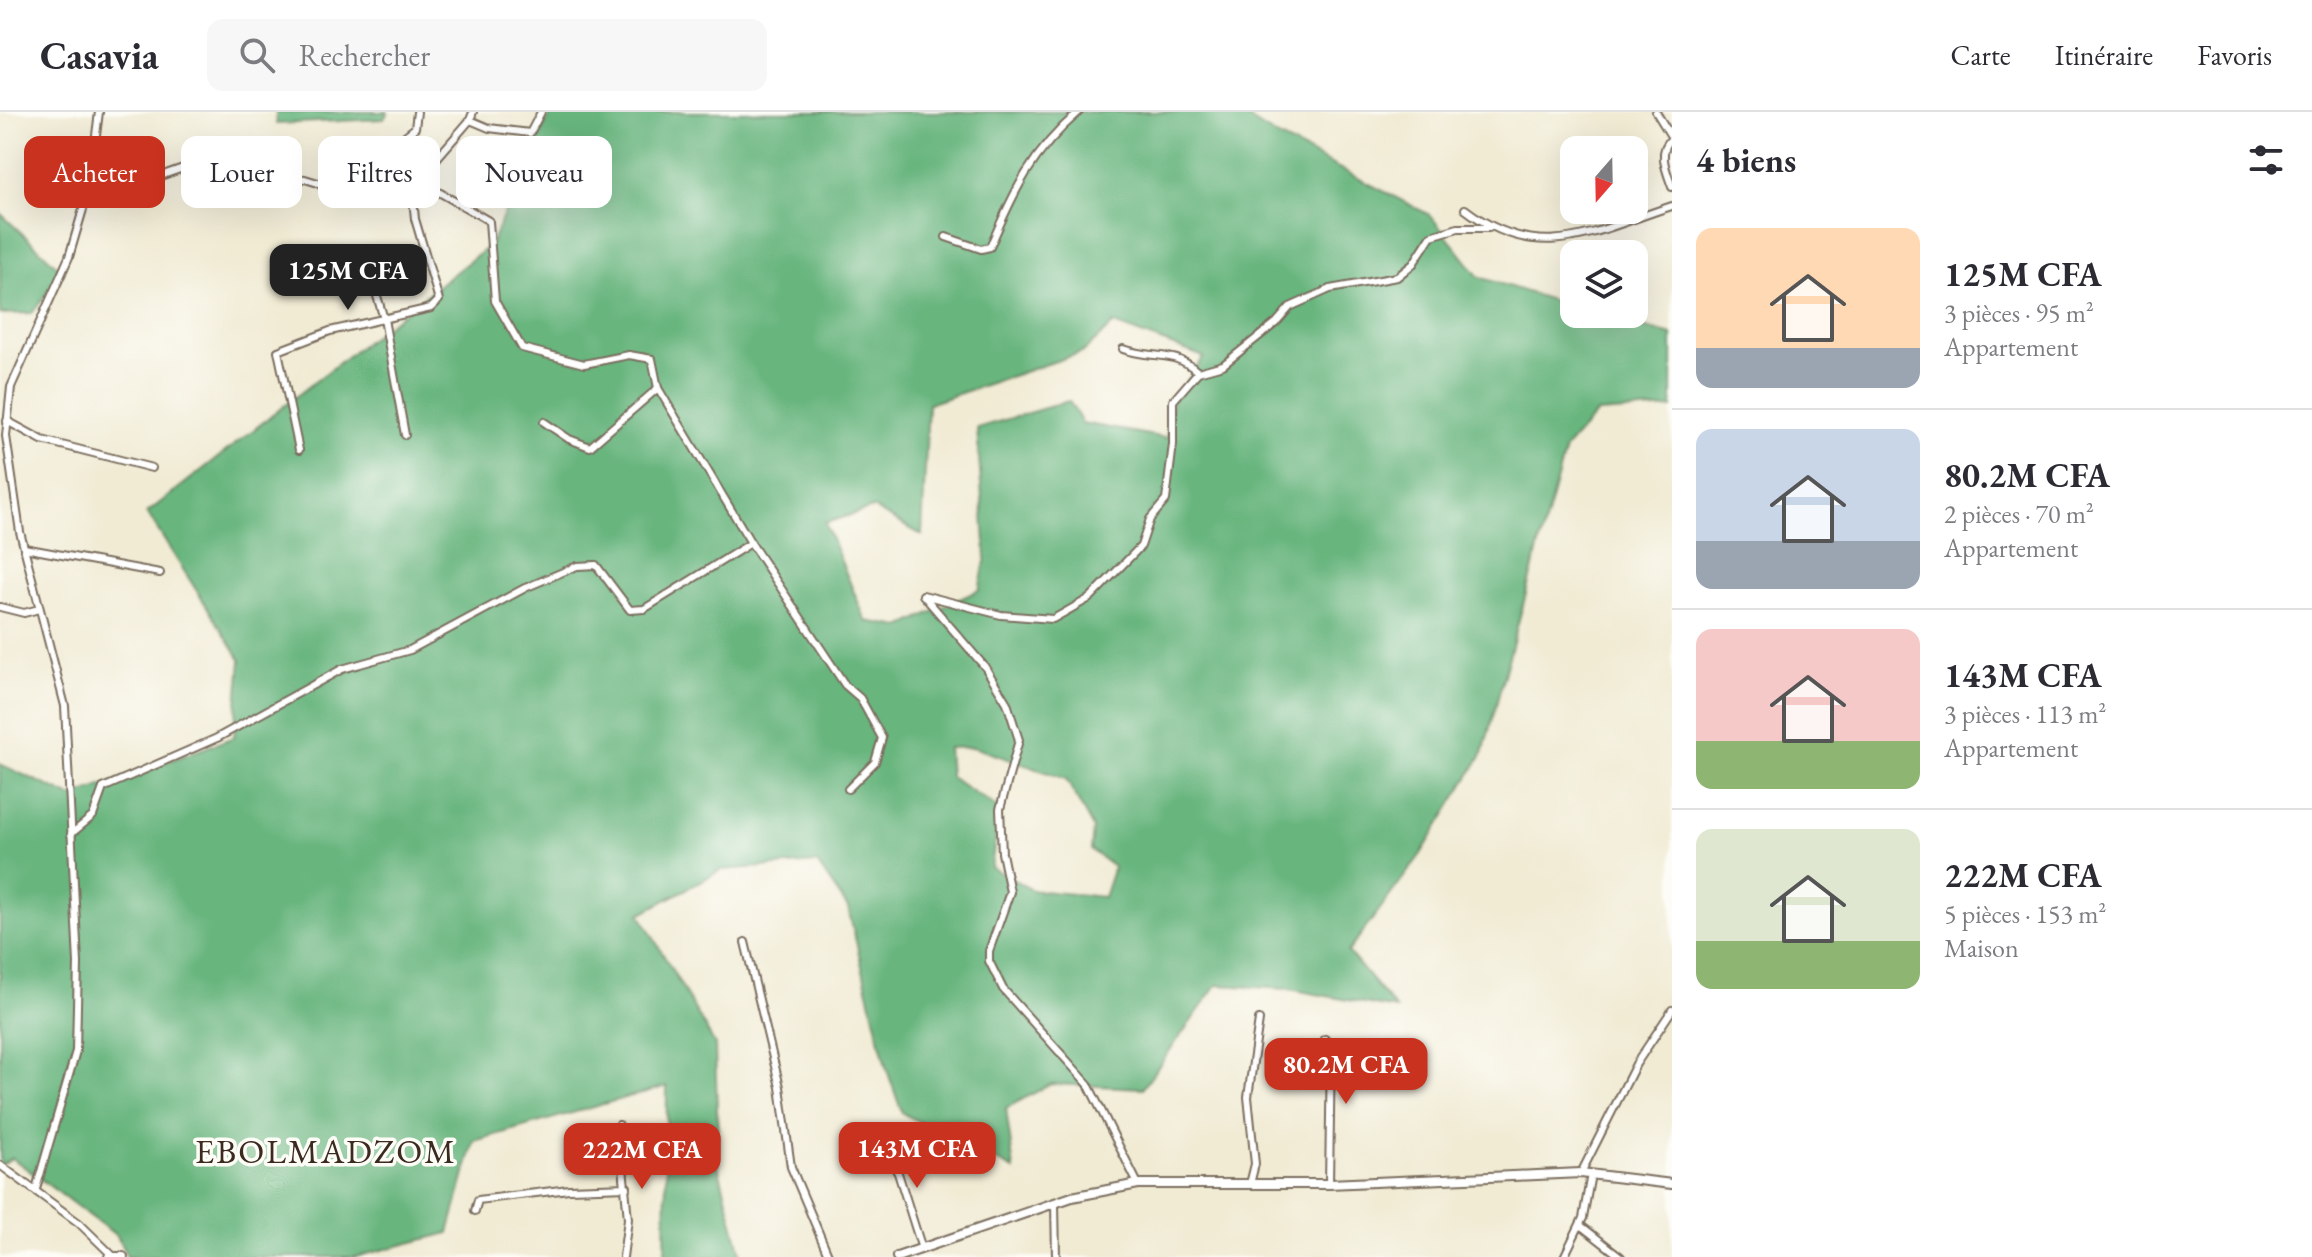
<!DOCTYPE html>
<html lang="fr">
<meta charset="utf-8">
<style>
body{margin:0;font-family:"EB Garamond",serif;background:#f7f7f7;color:#2b2b33;height:100vh;display:flex;flex-direction:column;font-size:30px;white-space:nowrap}
*{box-sizing:border-box;margin:0}
p{font-size:26px;color:#7c7c81}
.icon{flex:none;width:44px;height:44px;fill:none;stroke:currentColor;stroke-width:2;stroke-linecap:round;stroke-linejoin:round}
.map{position:relative;flex:1;overflow:hidden}
.details{display:flex;flex-direction:column;background:#fff;width:640px}
.details>*{flex:none}
.top-card{position:absolute;left:24px;top:24px;width:760px;height:72px;display:flex;gap:16px}
.needle{width:52px;rotate:200deg}
.buttons{position:absolute;left:1560px;top:24px;display:grid;gap:16px}
.buttons a{display:grid;place-items:center;width:88px;height:88px;border-radius:16px;background:#fff;box-shadow:0 8px 32px #0002;font-size:40px}
.price{position:absolute;translate:-50% -68px;padding:0 18px;border-radius:16px;background:#c8321e;color:#fff;font-size:26px;line-height:52px;filter:drop-shadow(0 2px 4px #0008)}
.price::after{content:'';position:absolute;left:50%;top:48px;width:24px;height:18px;margin-left:-12px;background:inherit;clip-path:polygon(0 0,100% 0,50% 100%)}
.price.current{background:#222;color:#fff}
ul{padding:0;list-style:none}
li{display:flex;align-items:center;gap:24px;height:200px;padding:0 24px}
li+li{border-top:2px solid #e1e1e2}
li span{display:grid;place-items:center;flex:none;width:224px;height:160px;border-radius:16px;color:#555}
li>.icon{margin-inline-start:auto}
span .icon{width:96px;height:96px;fill:#fffc;stroke-width:1}
li b{font-size:34px}
h2{display:flex;justify-content:space-between;align-items:center;height:96px;padding:0 24px;font-size:34px}
.tag{padding:0 28px;border-radius:16px;background:#fff;box-shadow:0 8px 32px #0002;font-size:28px;line-height:72px}
.tag.current{background:#c8321e;color:#fff}
header{display:flex;align-items:center;gap:48px;box-sizing:border-box;height:112px;padding:0 40px;background:#fff;border-bottom:2px solid #e1e1e2}
header strong{font-size:38px}
nav{display:flex;gap:44px;margin-inline-start:auto;font-size:28px}
.search{width:560px;height:72px;background:#f7f7f7;display:flex;align-items:center;gap:20px;box-sizing:border-box;padding:0 28px;border-radius:16px;color:#7c7c81;font-size:30px}
main{display:flex;flex:1;min-height:0}
.map>svg:first-child{display:block}
</style>
<header>
<strong>Casavia</strong>
<div class="search"><svg class="icon" aria-label="search" viewBox="0 0 24 24"><circle cx="10" cy="10" r="6"/><path d="M15 15l6 6"/></svg>Rechercher</div>
<nav><a>Carte</a><a>Itinéraire</a><a>Favoris</a></nav>
</header>
<main>
<div class="map">
<svg width="1672" height="1145" viewBox="0 0 1672 1145">
<rect width="100%" height="100%" fill="#fdfcf7"/>
<filter id="ink" filterUnits="userSpaceOnUse"><feTurbulence type="fractalNoise" baseFrequency=".0125" numOctaves="2"/><feDisplacementMap in="SourceGraphic" scale="16" xChannelSelector="R" yChannelSelector="G"/><feConvolveMatrix kernelMatrix="1 2 1 2 8 2 1 2 1" color-interpolation-filters="sRGB"/></filter>
<filter id="wash" filterUnits="userSpaceOnUse"><feTurbulence type="fractalNoise" baseFrequency=".006" numOctaves="4" result="noise"/><feDisplacementMap in="SourceGraphic" scale="32" xChannelSelector="R" yChannelSelector="G"/><feGaussianBlur stdDeviation="1.8" result="paint"/><feColorMatrix in="noise" values="0 0 0 0 0 0 0 0 0 0 0 0 0 0 0 0 0 1.4 0 .05"/><feComposite in="paint" operator="in"/></filter>
<g filter="url(#wash)">
<rect width="100%" height="100%" fill="#f1ebd4"/>
<!-- forest -->
<g fill="#67b57e" stroke="#51704e" stroke-width="2" fill-rule="evenodd">
<path d="M276,0H388L384,7L276,12Z"/>
<path d="M551,0H1238L1278,25L1430,103L1479,165L1574,195V202H1595L1672,223V296L1597,301L1565,337L1483,641L1421,742L1348,840L1396,897L1289,877L1217,873L1143,976L1051,972L1006,996L1014,1058L902,1001L886,955L848,796L817,751L721,758L640,802L715,933L719,1057L742,1145H665L667,974L474,1029L449,1121L355,1145H127L117,1124L12,1046L0,1053V652L72,685L234,625L241,548L147,401L490,133ZM1114,212L1204,245L1173,289L1166,326L1082,311L1069,289L977,316L986,445L979,478L901,515L866,509L825,411L873,396L922,423L928,292L1083,240ZM973,635L1066,667L1093,716L1091,738L1114,755L1104,785L1032,778L991,755L1000,697L950,665L948,636Z"/>
<path d="M0,101L64,160L32,201L0,202Z"/>
</g>
</g>
<g filter="url(#ink)">
<g fill="none" stroke-linecap="round" stroke-linejoin="round">
<defs>
<g id="minor">
<path d="M473,0L470,8L418,68L489,109L495,189L522,236L584,252L629,243L652,247L658,276L751,431L845,573L860,586L882,626L875,650L848,677"/>
<path d="M1656,0L1672,26"/>
<path d="M470,8L489,16L530,21L541,0"/>
<path d="M1672,26C1657,39 1666,58 1672,75"/>
<path d="M87,79L149,68L183,56L305,67L318,71L335,84L383,81C377,45 388,37 415,16L417,0"/>
<path d="M1465,97C1539,154 1594,119 1672,94"/>
<path d="M946,125L981,137L990,135C1014,79 1032,40 1079,0"/>
<path d="M370,161L384,207L405,323"/>
<path d="M1123,237C1153,248 1174,237 1198,260"/>
<path d="M7,309L42,328L152,356"/>
<path d="M544,310L569,327L590,335L658,276"/>
<path d="M299,338L278,239L330,219L431,196L439,188L415,107L413,86L425,74"/>
<path d="M24,436L160,461"/>
<path d="M0,495L24,501L39,497"/>
<path d="M71,722L93,704L103,676L217,626L342,557L410,538L525,476L577,454L596,453L630,498L644,497L751,431"/>
<path d="M745,830L780,975L791,1055L829,1145"/>
<path d="M1325,927L1331,935L1329,1072"/>
<path d="M619,1013L628,1107L623,1145"/>
<path d="M882,1033L898,1061L922,1137"/>
<path d="M0,1053L79,1111L112,1143"/>
<path d="M1581,1061L1636,952L1672,898"/>
<path d="M1138,1072L1088,972L1003,877L989,849V839L1010,780L1002,741L1000,697L1019,628L1007,591L985,555L923,483L1001,503L1053,507L1090,486L1141,434L1150,407L1166,388L1173,332V289L1198,260L1223,253L1277,210L1290,195L1330,177L1397,165L1413,152L1431,124L1458,116H1489"/>
<path d="M1250,1072L1255,1052L1248,985L1259,908"/>
<path d="M36,1077L76,939L78,851L65,594L20,420L6,324L11,275L69,145L89,77L99,0"/>
<path d="M1055,1091L1056,1145"/>
<path d="M475,1099L478,1088L569,1077L627,1075"/>
<path d="M1580,1113L1621,1145"/>
<path d="M1564,1145L1583,1106L1591,1062"/>
</g>
<g id="tertiary">
<path d="M109,1145H123"/>
<path d="M897,1145L1072,1085L1138,1072H1329L1581,1061L1672,1072"/>
</g>
</defs>
<!-- minor casing -->
<use href="#minor" stroke="#7b6e5e" stroke-width="10"/>
<!-- tertiary casing -->
<use href="#tertiary" stroke="#7b6e5e" stroke-width="12"/>
<!-- minor -->
<use href="#minor" stroke="#fff" stroke-width="6"/>
<!-- tertiary -->
<use href="#tertiary" stroke="#fff" stroke-width="8"/>
</g>
</g>
<g text-anchor="middle" dominant-baseline="central" stroke-width="7" stroke-linejoin="round" paint-order="stroke">
<!-- quarter labels -->
<g font-size="34" letter-spacing="2" fill="#3b2a1e" stroke="#fdfcf7">
<text x="326" y="1039">EBOLMADZOM</text>
</g>
</g>
</svg>
<div class="buttons">
<a><svg class="needle" viewBox="-14 -14 28 28"><path d="M0-13l5 13h-10z" fill="#e53935"/><path d="M0 13l5-13h-10z" fill="#7c7c81"/></svg></a>
<a><svg class="icon" aria-label="layers" viewBox="0 0 24 24"><path d="M12 4l9 5-9 5-9-5zM3 14l9 5 9-5"/></svg></a>
</div>
<b class="price current" style="left:348px;top:200px">125M CFA</b>
<b class="price" style="left:1346px;top:994px">80.2M CFA</b>
<b class="price" style="left:917px;top:1078px">143M CFA</b>
<b class="price" style="left:642px;top:1079px">222M CFA</b>
<div class="top-card">
<a class="tag current">Acheter</a>
<a class="tag">Louer</a>
<a class="tag">Filtres</a>
<a class="tag">Nouveau</a>
</div>
</div>
<section class="details">
<h2>4 biens<svg class="icon" aria-label="filters" viewBox="0 0 24 24"><path d="M4 7h16M4 17h16"/><circle cx="9" cy="7" r="2"/><circle cx="15" cy="17" r="2"/></svg></h2>
<ul>
<li><span style="background:linear-gradient(#ffd9b3 75%,#9aa5b1 0)"><svg class="icon" aria-label="home" viewBox="0 0 24 24"><path d="M3 11l9-7 9 7M6 9v11h12V9"/></svg></span><div><b>125M CFA</b><p>3 pièces · 95 m²</p><p>Appartement</p></div></li>
<li><span style="background:linear-gradient(#c9d6e8 70%,#9aa5b1 0)"><svg class="icon" aria-label="home" viewBox="0 0 24 24"><path d="M3 11l9-7 9 7M6 9v11h12V9"/></svg></span><div><b>80.2M CFA</b><p>2 pièces · 70 m²</p><p>Appartement</p></div></li>
<li><span style="background:linear-gradient(#f6c9c9 70%,#8fb573 0)"><svg class="icon" aria-label="home" viewBox="0 0 24 24"><path d="M3 11l9-7 9 7M6 9v11h12V9"/></svg></span><div><b>143M CFA</b><p>3 pièces · 113 m²</p><p>Appartement</p></div></li>
<li><span style="background:linear-gradient(#dfe7d0 70%,#8fb573 0)"><svg class="icon" aria-label="home" viewBox="0 0 24 24"><path d="M3 11l9-7 9 7M6 9v11h12V9"/></svg></span><div><b>222M CFA</b><p>5 pièces · 153 m²</p><p>Maison</p></div></li>
</ul>
</section>
</main>
